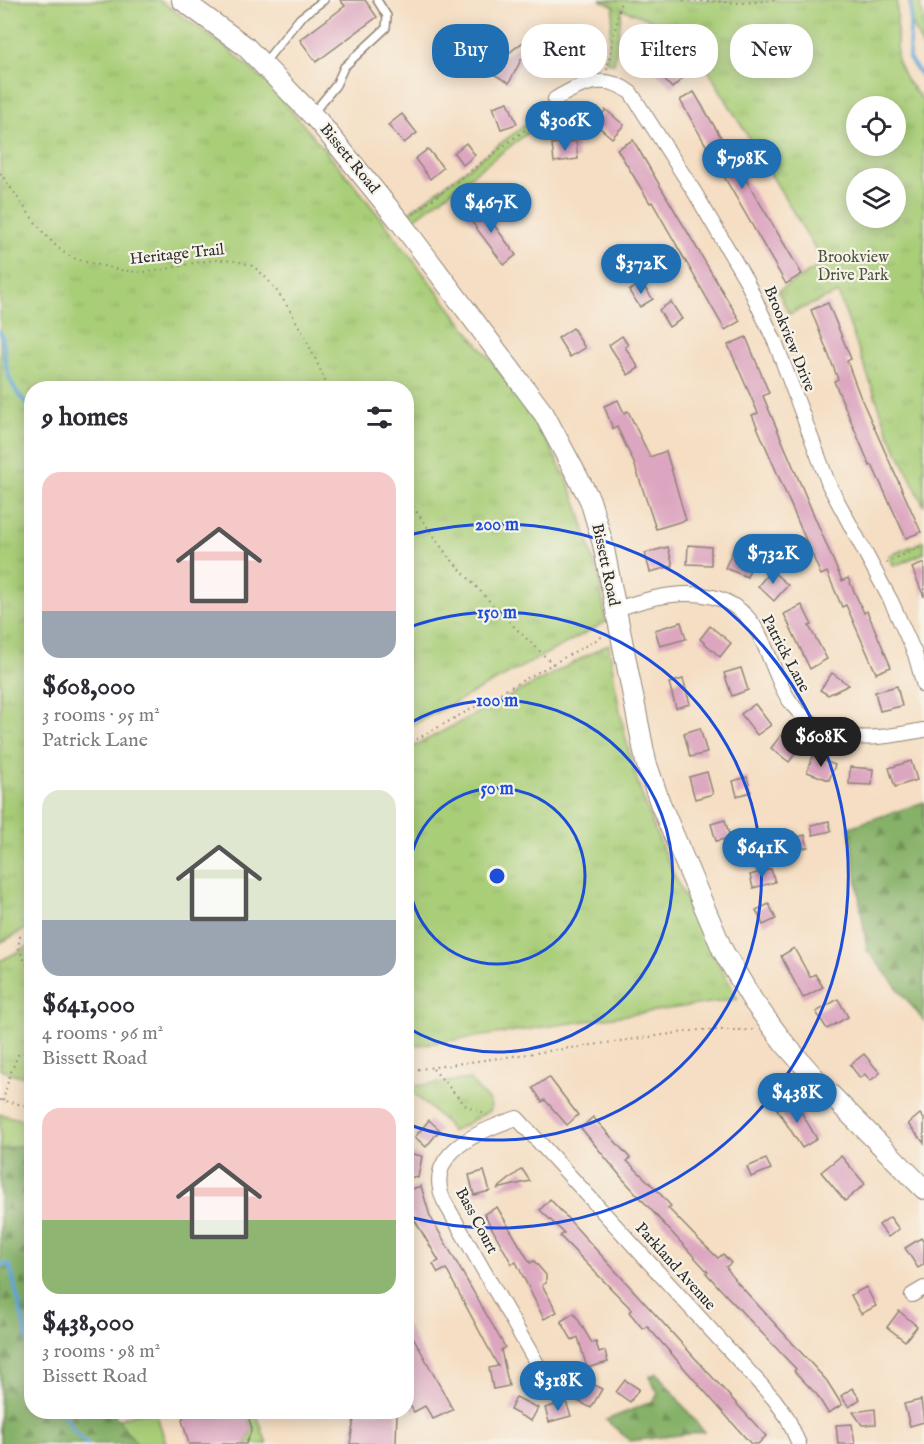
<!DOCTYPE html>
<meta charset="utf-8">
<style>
body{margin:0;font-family:"IM FELL English",serif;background:#f7f7f7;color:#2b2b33;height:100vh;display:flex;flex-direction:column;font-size:22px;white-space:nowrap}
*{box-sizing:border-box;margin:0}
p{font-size:20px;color:#7c7c81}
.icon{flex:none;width:33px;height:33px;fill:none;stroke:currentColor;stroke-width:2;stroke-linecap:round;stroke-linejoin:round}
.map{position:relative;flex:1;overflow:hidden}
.details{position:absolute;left:24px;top:381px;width:390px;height:1038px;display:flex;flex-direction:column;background:#fff;border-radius:24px;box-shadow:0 3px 15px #0003}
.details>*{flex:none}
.top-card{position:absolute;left:432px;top:24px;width:402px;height:54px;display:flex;gap:12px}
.tools{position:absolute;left:846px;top:96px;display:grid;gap:12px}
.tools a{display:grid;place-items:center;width:60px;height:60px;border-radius:50%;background:#fff;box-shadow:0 3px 15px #0003;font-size:30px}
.price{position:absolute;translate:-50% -51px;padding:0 14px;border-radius:21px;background:#1f6fb2;color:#fff;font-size:20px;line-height:39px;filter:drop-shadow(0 2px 3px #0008)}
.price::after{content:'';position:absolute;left:50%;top:36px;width:18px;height:14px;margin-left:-9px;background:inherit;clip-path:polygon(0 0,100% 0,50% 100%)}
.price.current{background:#222;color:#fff}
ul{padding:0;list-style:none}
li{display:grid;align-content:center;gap:12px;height:318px;padding:0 18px}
li span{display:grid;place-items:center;height:186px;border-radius:18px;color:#555}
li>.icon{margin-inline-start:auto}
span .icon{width:108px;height:108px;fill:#fffc;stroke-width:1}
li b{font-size:26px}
h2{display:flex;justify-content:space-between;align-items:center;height:72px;padding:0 18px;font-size:26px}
.pill{padding:0 21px;border-radius:24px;background:#fff;box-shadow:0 3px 15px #0003;font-size:21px;line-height:54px}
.pill.current{background:#1f6fb2;color:#fff}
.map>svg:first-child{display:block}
</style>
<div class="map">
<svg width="924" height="1444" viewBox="0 0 924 1444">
<defs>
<pattern id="forest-firs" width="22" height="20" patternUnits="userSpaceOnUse" patternTransform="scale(1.5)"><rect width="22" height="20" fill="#86b168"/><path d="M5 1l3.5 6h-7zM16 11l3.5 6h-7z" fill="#6e9056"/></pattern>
<pattern id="park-tufts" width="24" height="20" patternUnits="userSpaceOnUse" patternTransform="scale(1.5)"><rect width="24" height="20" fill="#a9ce78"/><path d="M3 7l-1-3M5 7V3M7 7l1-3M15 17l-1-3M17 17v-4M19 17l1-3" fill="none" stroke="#92b168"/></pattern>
</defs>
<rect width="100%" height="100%" fill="#f7f3e8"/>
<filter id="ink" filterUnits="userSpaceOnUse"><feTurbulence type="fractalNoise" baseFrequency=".0167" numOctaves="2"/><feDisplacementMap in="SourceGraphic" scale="12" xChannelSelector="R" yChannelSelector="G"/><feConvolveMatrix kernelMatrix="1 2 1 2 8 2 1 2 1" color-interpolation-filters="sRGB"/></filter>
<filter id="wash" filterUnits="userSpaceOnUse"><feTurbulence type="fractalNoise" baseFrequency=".008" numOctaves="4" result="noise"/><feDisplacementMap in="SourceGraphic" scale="24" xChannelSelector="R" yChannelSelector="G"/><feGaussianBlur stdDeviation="1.35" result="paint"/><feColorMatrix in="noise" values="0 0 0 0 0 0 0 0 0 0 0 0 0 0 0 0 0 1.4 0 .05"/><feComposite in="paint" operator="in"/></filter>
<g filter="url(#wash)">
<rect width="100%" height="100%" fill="#f5dec3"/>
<!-- grass -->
<g fill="#a9ce78" stroke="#6a7c52" stroke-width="1.5">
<path d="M140,1412H156L166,1444H137L117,1420Z"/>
<path d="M247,1412H256L267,1444H246L252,1429Z"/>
</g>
<!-- forest -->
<g fill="url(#forest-firs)" stroke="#586e4a" stroke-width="1.5">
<path d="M924,802V1021L867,950L849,827Z"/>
<path d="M31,1143L32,1412H112L137,1444H0V1150Z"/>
<path d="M657,1373L704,1432L630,1441L606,1420L654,1401L658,1393L649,1377Z"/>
</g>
<!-- park -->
<g fill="url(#park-tufts)" stroke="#6a7c52" stroke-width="1.5" fill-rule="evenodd">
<path d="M0,0H159L227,48L269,85L354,184L495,366L541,430L568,482L578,507L600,583L606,622L407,728L406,388H32L31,926L0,943Z"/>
<path d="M600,0H897V60L907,81L924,102V506L889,434L838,293L789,314L778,291L824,263L708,70L675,29L622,9L614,63L606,62L614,6ZM856,106H896V146H856ZM856,178H896V218H856Z"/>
<path d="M909,0H923L920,7L924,17V50L910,19Z"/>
<path d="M537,116L542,122L413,220L408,213Z"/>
<path d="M924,541V553L894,566L889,556Z"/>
<path d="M609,644C615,687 622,729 634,770C657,848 699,929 738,999L407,1047V750Z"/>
<path d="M31,945V1079L0,1070V961Z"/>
<path d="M469,1079L490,1102L491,1110L452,1132L444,1121L407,1087Z"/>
<path d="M0,1114L31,1122V1143L0,1150Z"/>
</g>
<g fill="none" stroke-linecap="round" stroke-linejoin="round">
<!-- stream -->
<g stroke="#63a7d8" stroke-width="4">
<path d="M911,0L909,59L924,79"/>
<path d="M0,332C6,343 3,353 6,365C9,384 19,396 32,410"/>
<path d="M0,1265H10L32,1361"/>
<path d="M62,1412L74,1431L88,1444"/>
</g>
</g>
<g id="blocks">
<!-- building -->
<g fill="#dca5c0">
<path d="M340,0H365L377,17L316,62L300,40L345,6Z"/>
<path d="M537,30L600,34L599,50L572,49L573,47L538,48Z"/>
<path d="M628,37L652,47L646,62L622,51Z"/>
<path d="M527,39L534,49L521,60L509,83L495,75L505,56Z"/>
<path d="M667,61L683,78L672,88L656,71Z"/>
<path d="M694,92L802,274L786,284L680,100Z"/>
<path d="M508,102L517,124L501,129L493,107Z"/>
<path d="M606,110L624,125L612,138L594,123Z"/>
<path d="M402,114L417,133L404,143L388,125Z"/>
<path d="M633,140L740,321L725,330L652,202L650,203L617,149Z"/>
<path d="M576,141L578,159L554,162L552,144Z"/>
<path d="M466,143L475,155L463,165L454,153Z"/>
<path d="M428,149L443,168L430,179L415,159Z"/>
<path d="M478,203L516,255L504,265L465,213Z"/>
<path d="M641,283L653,299L640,307L629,291Z"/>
<path d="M671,302L682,319L669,327L659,310Z"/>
<path d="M828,303L851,359L847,361L860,396L921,532L906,538L872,465L870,466L834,381L838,379L811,310Z"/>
<path d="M573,328L585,348L570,357L558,338Z"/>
<path d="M622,336L628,345L625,347L639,368L628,375L609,345Z"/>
<path d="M746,337L769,393L763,396L842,581L848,578L864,613L867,611L891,667L876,673L846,605L842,607L827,572L821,575L752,415L758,413L728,345Z"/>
<path d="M618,400L624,413L628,411L650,457L666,451L686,520L656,529L634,463L617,427L613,429L604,406Z"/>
<path d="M688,545L711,547V565L687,564Z"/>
<path d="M668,547L673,566L650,572L645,553Z"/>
<path d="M733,550L754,559L747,577L725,568Z"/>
<path d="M924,563V597L912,568Z"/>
<path d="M771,570L788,585L774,601L758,586Z"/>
<path d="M802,605L812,625L809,626L827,659L810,669L784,614Z"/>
<path d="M681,622L686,639L660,646L655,630Z"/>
<path d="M710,626L731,643L720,657L700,639Z"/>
<path d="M741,668L748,690L732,696L724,673Z"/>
<path d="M832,673L849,685L828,695L820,690Z"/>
<path d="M683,679L690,704L676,708L669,683Z"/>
<path d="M897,686L902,706L880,711L875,692Z"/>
<path d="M755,704L771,725L757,735L741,714Z"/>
<path d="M700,728L707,753L690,757L684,733Z"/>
<path d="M781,735L799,749L789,762L771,748Z"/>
<path d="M813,756L835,765L829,780L807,772Z"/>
<path d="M911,761L917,780L895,787L889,768Z"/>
<path d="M850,767L873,769L872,785L849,784Z"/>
<path d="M707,772L713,794L695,799L689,777Z"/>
<path d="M747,777L751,792L737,796L733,781Z"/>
<path d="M725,820L730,838L716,841L711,824Z"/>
<path d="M829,821L831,831L813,835L811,825Z"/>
<path d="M805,835L808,847L794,851L791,839Z"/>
<path d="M771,869L775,882L753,888L750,875Z"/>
<path d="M769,904L776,919L763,925L756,910Z"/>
<path d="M794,948L810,977L815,974L823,987L803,998L781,956Z"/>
<path d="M838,999L848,1017L827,1029L816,1012Z"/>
<path d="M864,1054L880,1073L870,1081L865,1074L860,1078L850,1065Z"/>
<path d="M549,1077L578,1115L567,1125L545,1100L542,1102L533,1088Z"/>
<path d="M794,1100L817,1139L802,1148L777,1109Z"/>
<path d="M920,1114L924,1119V1143L908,1124Z"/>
<path d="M593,1117L630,1158L627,1161L656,1189L671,1206L668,1208L697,1238L718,1258L723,1254L731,1263L726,1267L736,1281L827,1381L842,1405L828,1413L817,1395L794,1371L796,1369L723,1292L706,1273L708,1272L622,1178L581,1128Z"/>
<path d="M429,1120L440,1130L426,1147L415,1137Z"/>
<path d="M408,1153L422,1156L418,1178L406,1176Z"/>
<path d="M841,1156L865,1184L845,1201L821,1172Z"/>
<path d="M766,1159L771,1169L751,1177L747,1167Z"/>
<path d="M522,1169L530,1181L497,1189Z"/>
<path d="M484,1171L490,1191L474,1195L469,1175Z"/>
<path d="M421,1186L430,1216L505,1347L501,1350L509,1386L493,1389L489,1368L498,1366L446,1269L438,1273L433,1264L439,1261L411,1214L406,1191Z"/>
<path d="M550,1199L766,1436L758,1444H751L647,1326L643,1329L629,1312L632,1310L560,1236L564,1233L540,1210Z"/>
<path d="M497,1207L530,1263L534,1261L546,1275V1283L542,1285L557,1312L544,1319L516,1262L512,1264L484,1214Z"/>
<path d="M890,1217L899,1229L888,1237L879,1225Z"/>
<path d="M921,1238L924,1243V1264L918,1268L905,1248Z"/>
<path d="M866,1287L876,1306L861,1314L851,1295Z"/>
<path d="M899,1311L917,1326L905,1341L887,1327Z"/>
<path d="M574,1313L592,1343L596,1342L599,1353L605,1351L608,1362L587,1368L578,1337L572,1340L561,1321Z"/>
<path d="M406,1324L453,1410L433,1419L425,1406L414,1412L406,1398Z"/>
<path d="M625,1380L639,1389L630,1402L616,1392Z"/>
<path d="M589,1382L602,1389L591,1408L578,1401Z"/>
<path d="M852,1388L860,1399L849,1407L841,1396Z"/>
<path d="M516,1397L538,1408L531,1421L510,1410Z"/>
<path d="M921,1400L924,1422L910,1426L904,1404Z"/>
<path d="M566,1402L571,1416L549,1422L545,1408Z"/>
<path d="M875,1409L876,1424L862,1425L853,1412Z"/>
<path d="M186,1412H247L252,1429L246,1444H189L182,1420Z"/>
<path d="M355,1412H397L396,1444H350Z"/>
<path d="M852,1424L855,1444H838L836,1425Z"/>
</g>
</g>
</g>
<g filter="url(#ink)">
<use href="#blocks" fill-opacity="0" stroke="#908477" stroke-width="1.5"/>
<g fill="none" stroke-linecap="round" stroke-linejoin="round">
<defs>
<g id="service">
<path d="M264,63L300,18L324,0"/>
<path d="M314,112L336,85L344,67L386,28L387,16L377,0"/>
</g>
<g id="minor">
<path d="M555,99C580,84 605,72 631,93L695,193L746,280L776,344L829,485L891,601L915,654L924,686"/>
<path d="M615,610C663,592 730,578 759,634C781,676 781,718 838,734C867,742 895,735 924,730"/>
<path d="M912,1295L924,1288"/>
<path d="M540,1369L444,1201C422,1153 481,1130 517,1118L774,1399L787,1417L799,1444"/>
</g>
<path id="secondary" d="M182,0L245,46L319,122L401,223L544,414L590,500L603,544L646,762L660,803L723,951L753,1001L784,1043L823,1087L924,1189"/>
</defs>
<!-- service casing -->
<use href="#service" stroke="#908477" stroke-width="10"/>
<!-- minor casing -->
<use href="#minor" stroke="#908477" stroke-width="16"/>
<!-- secondary casing -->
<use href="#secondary" stroke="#908477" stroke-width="22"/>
<!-- path -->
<g stroke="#908477" stroke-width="2" stroke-dasharray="1.5 4.5" stroke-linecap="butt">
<path d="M683,0L743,3L775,0"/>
<path d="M607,70L621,0"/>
<path d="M0,173C18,196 39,233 62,251C74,261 91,263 104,266C150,279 164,267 207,261C220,259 240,260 252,266C282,284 315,356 328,388"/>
<path d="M413,214L545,115L548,110"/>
<path d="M406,497L447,555L504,617L554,665"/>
<path d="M886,563L924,545"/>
<path d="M406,745L605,635"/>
<path d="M32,932L20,937L18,947L32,975"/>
<path d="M433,1069L465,1105L487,1115"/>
<path d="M406,1071L699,1030H756"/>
<path d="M0,1100L32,1107"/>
<path d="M3,1101L9,1077L18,1055L32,1050"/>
</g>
<!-- service -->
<use href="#service" stroke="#fff" stroke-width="7"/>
<!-- minor -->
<use href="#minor" stroke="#fff" stroke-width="14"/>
<!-- secondary -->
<use href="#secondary" stroke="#fff" stroke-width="20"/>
</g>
</g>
<!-- distance rings -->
<g fill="none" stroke="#1d4ed8" stroke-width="3">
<circle cx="497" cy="876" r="88"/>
<path d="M408 724A176 176 0 1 1 408 1028"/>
<path d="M407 628A264 264 0 1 1 407 1124"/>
<path d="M409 535A352 352 0 1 1 409 1217"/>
</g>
<g text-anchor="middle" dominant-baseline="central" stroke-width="4.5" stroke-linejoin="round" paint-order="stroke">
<!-- street labels -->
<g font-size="16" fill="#2b2b2b" stroke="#f7f3e8">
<text transform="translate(349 159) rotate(51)">Bissett Road</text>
<text transform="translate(177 255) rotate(-6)">Heritage Trail</text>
<text transform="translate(789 339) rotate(68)">Brookview Drive</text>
<text transform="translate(605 565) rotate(78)">Bissett Road</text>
<text transform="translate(785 654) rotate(62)">Patrick Lane</text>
<text transform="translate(476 1221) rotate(62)">Bass Court</text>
<text transform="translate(675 1267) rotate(48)">Parkland Avenue</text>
</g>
<!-- park labels -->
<g font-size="16" fill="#4a543e" stroke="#f7f3e8">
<text x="853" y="258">Brookview<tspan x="853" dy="18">Drive Park</tspan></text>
</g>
</g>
<circle cx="497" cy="876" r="9" fill="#1d4ed8" stroke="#f7f3e8" stroke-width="3"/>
<g font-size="18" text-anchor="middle" font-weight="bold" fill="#1d4ed8" stroke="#f7f3e8" stroke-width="4.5" stroke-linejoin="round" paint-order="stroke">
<text x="497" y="530">200 m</text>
<text x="497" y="618">150 m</text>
<text x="497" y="706">100 m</text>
<text x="497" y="794">50 m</text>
</g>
</svg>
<div class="tools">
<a><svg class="icon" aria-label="locate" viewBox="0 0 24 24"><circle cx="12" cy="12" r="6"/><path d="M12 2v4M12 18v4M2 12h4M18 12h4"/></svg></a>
<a><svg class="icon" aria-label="layers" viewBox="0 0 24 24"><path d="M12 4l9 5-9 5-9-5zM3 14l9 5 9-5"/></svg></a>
</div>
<b class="price" style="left:565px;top:152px">$306K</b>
<b class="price" style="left:742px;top:190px">$798K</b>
<b class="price" style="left:491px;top:234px">$467K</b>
<b class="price" style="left:641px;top:295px">$372K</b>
<b class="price" style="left:773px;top:585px">$732K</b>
<b class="price current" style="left:821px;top:768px">$608K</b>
<b class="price" style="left:762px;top:879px">$641K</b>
<b class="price" style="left:797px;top:1124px">$438K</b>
<b class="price" style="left:558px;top:1412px">$318K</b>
<div class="top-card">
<a class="pill current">Buy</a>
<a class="pill">Rent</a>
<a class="pill">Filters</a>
<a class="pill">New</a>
</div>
<section class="details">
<h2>9 homes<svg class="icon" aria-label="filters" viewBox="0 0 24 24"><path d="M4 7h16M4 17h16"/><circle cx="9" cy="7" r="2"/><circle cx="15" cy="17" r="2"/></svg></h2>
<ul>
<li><span style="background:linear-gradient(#f6c9c9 75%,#9aa5b1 0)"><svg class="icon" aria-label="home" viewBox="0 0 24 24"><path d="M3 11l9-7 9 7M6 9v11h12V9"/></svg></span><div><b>$608,000</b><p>3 rooms · 95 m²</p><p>Patrick Lane</p></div></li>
<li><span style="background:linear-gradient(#dfe7d0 70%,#9aa5b1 0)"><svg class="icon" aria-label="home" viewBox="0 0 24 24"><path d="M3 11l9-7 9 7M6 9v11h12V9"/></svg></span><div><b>$641,000</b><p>4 rooms · 96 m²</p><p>Bissett Road</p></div></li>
<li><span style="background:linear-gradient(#f6c9c9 60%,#8fb573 0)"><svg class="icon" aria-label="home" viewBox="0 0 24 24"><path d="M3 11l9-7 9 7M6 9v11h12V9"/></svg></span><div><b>$438,000</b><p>3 rooms · 98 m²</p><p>Bissett Road</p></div></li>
</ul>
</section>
</div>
